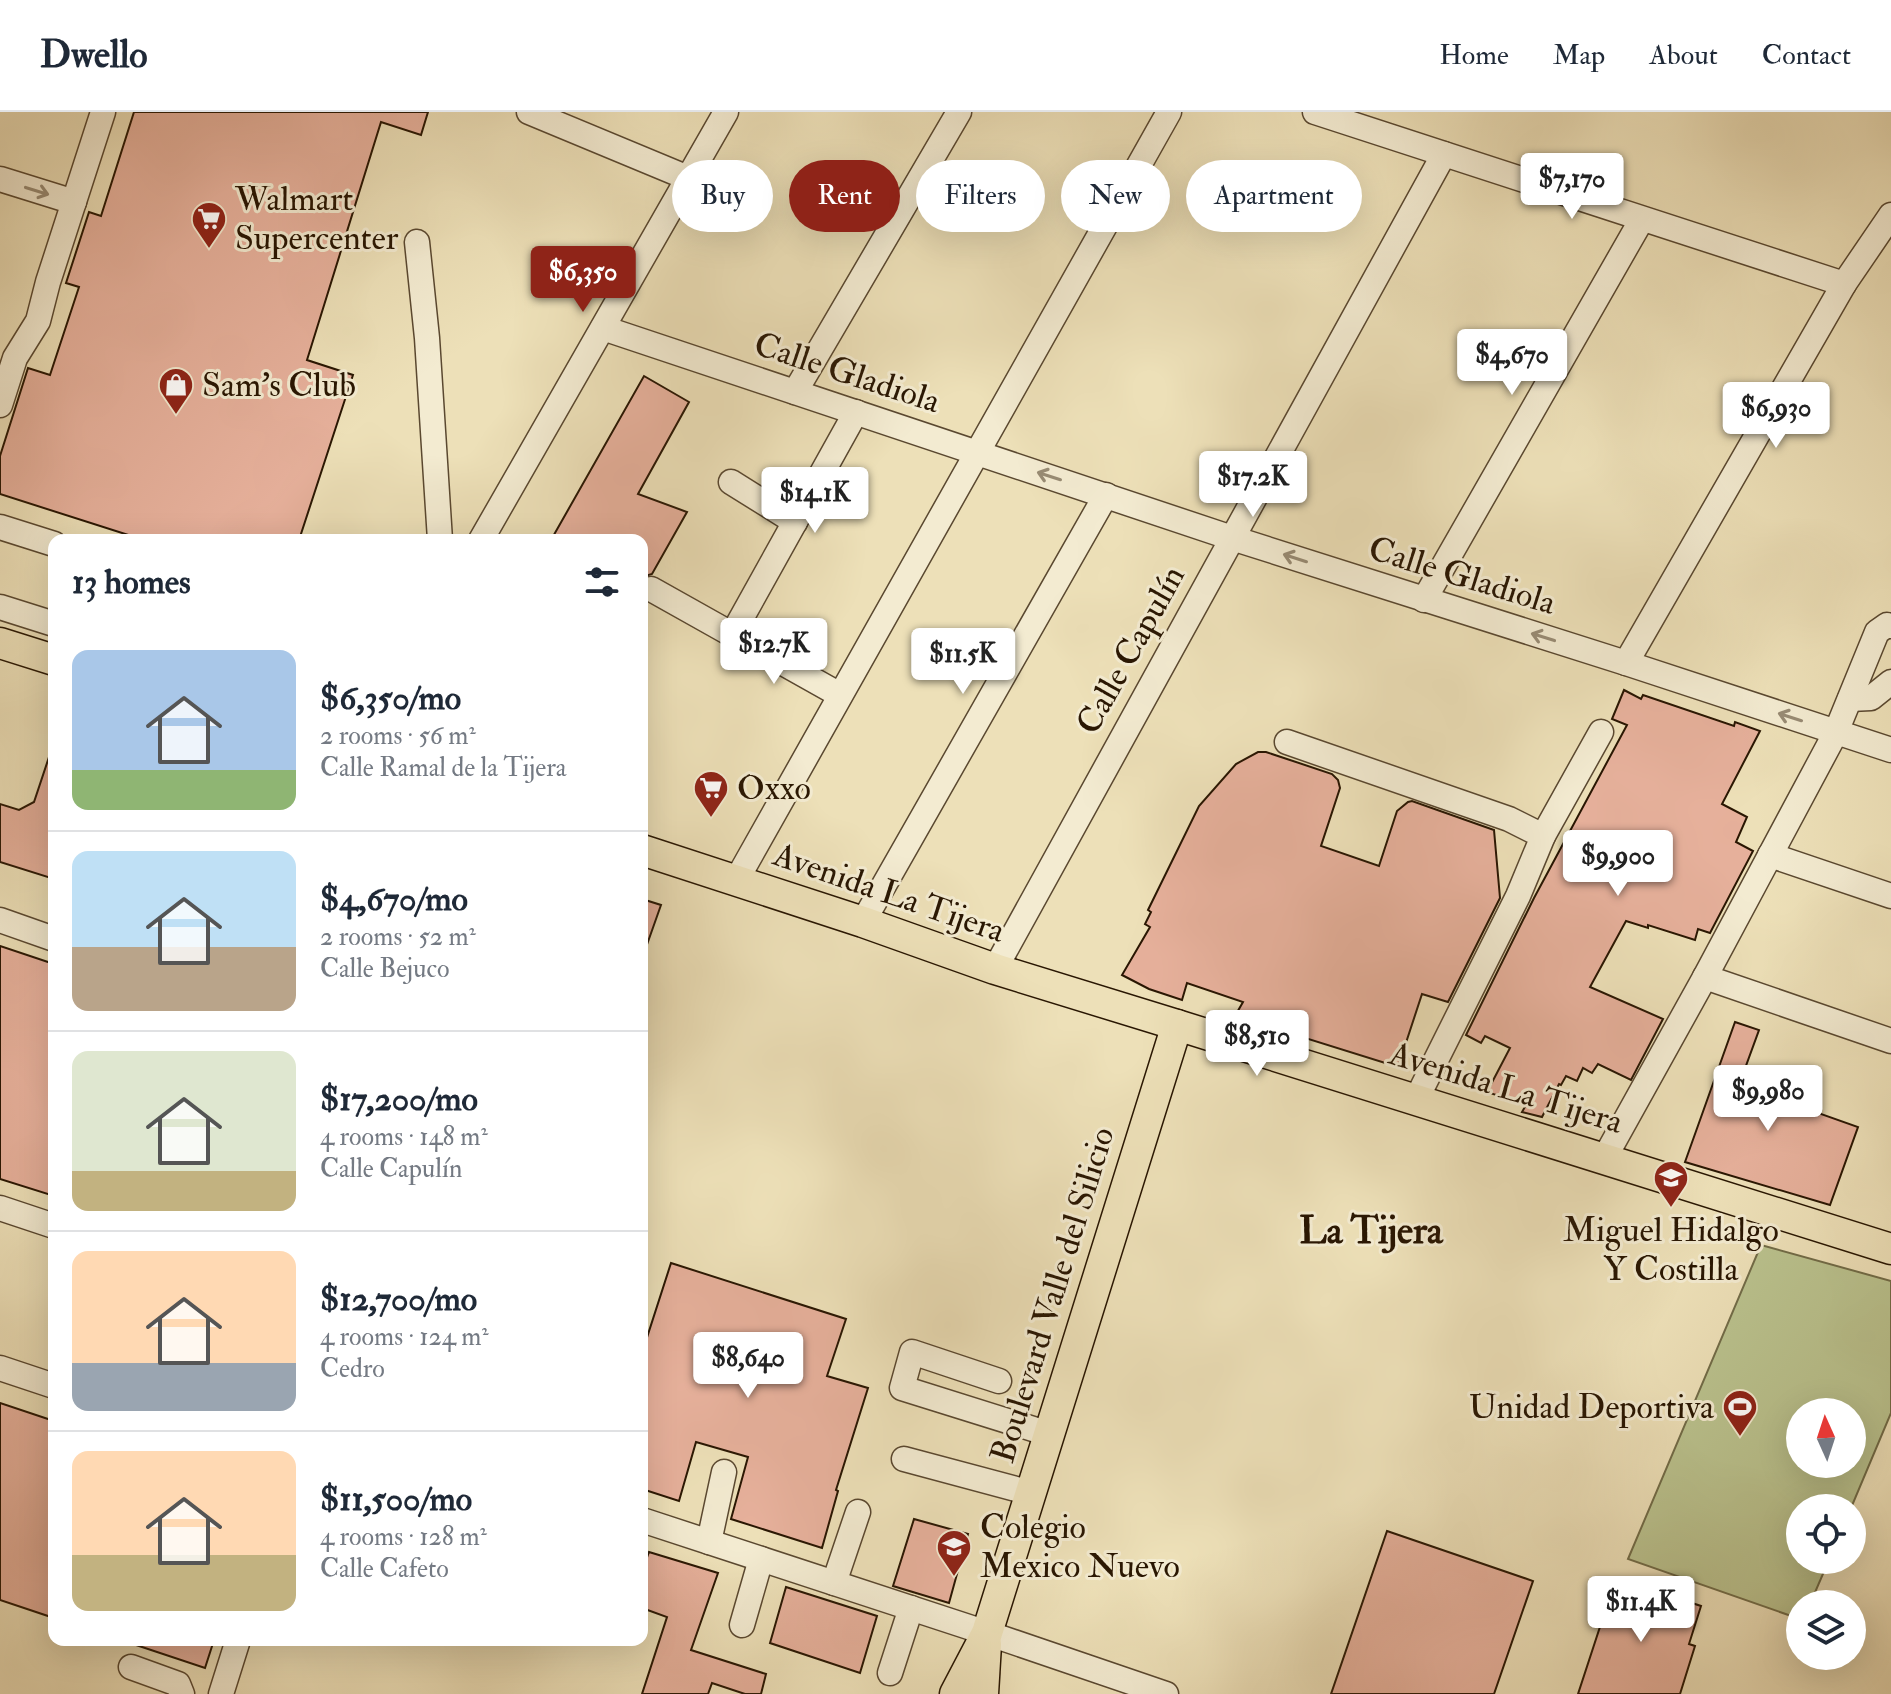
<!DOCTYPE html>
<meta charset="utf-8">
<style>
body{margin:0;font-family:"IM FELL Double Pica",serif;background:#f6f6f7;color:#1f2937;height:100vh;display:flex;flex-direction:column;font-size:30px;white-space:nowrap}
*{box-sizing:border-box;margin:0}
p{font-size:26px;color:#747a83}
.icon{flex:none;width:44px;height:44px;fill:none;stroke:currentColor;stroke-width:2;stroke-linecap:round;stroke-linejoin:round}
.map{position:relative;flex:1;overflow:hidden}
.panel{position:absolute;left:48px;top:422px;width:600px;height:1112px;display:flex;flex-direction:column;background:#fff;border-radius:16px;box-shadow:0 8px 32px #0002}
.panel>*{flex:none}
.guide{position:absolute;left:672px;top:48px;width:760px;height:72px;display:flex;gap:16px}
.needle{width:52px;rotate:357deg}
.tools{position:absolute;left:1786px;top:1286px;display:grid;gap:16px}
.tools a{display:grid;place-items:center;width:80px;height:80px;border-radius:50%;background:#fff;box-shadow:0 8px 32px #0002;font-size:40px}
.price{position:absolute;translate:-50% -68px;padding:0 18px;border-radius:8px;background:#fff;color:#222;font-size:26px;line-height:52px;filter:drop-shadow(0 2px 4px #0008)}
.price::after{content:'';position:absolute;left:50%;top:48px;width:24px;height:18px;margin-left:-12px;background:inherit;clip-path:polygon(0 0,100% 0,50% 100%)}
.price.selected{background:#8f2418;color:#fff}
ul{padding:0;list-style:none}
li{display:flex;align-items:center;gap:24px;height:200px;padding:0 24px}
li+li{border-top:2px solid #e0e1e3}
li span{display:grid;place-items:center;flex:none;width:224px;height:160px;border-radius:16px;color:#555}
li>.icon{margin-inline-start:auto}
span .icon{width:96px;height:96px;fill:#fffc;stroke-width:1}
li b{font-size:34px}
h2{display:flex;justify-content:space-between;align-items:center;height:96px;padding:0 24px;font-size:34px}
.tag{padding:0 28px;border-radius:36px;background:#fff;box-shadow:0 8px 32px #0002;font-size:28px;line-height:72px}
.tag.selected{background:#8f2418;color:#fff}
header{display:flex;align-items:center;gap:48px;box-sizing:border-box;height:112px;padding:0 40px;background:#fff;border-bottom:2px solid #e0e1e3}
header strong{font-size:38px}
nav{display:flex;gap:44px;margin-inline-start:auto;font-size:28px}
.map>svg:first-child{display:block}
</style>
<header>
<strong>Dwello</strong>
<nav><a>Home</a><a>Map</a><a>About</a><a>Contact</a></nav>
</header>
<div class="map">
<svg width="1891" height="1582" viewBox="0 0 1891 1582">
<rect width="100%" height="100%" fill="#ede0b8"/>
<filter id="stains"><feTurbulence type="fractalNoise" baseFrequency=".0025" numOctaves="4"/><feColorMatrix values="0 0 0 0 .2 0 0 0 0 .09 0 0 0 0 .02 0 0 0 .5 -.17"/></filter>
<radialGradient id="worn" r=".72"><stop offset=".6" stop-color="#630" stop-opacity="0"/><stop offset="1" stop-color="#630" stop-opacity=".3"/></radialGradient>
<!-- green -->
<path fill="#bac28e" stroke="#726c48" stroke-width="2" fill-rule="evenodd" d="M1761,1133L1891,1169V1301L1851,1396H1800V1448H1829L1810,1492H1800V1507L1628,1447ZM1852,1300V1352H1800V1300Z"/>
<!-- building -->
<g fill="#e6b09b" stroke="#291602" stroke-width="2">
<path d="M134,0H428L421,23L381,10L307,248L353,263L299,428H144L0,382V344L28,256L50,263L79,175L66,171L89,100L101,104Z"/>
<path d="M644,264L689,290L638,382L687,400L652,462L642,465V428H551Z"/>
<path d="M1624,578L1641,587L1643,583L1734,614L1735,610L1760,619L1722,692L1747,705L1736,730L1753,739L1710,821L1698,817L1695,828L1648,813V816L1626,809L1590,875L1663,907L1631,968L1598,952L1592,961L1583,956L1577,969L1566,964L1561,973L1559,972L1542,1005L1522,1000L1526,993L1487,980L1510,936L1485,924L1481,931L1466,923L1534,786L1627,613L1612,607Z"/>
<path d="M51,639H54V767L0,750V692L19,698L34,690Z"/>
<path d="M1258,640H1266L1332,662L1338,668L1340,676L1321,734L1379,754L1397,699L1408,690L1412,689L1494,718L1500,786L1448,890L1422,882L1398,955L1235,904L1243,890L1187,871L1182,888L1149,877L1122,863L1150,815L1145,812L1151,800L1148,798L1199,694L1236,652Z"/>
<path d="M642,787L661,793L644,841H642Z"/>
<path d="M0,834L54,852V1084L0,1067Z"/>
<path d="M1735,910L1759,918L1739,973L1858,1015L1830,1093L1685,1050Z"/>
<path d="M671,1151L846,1207L827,1264L868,1276L836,1378L838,1379L822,1436L731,1407L748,1345L696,1330L679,1389L642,1377V1241Z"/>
<path d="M0,1291L54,1309V1506L0,1488Z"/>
<path d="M914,1407L968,1422L949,1491L893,1474Z"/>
<path d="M1387,1419L1533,1469L1494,1582H1331Z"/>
<path d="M649,1440L718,1461L691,1538L766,1562L761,1582H745L712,1571L708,1582H642L667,1505L642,1496V1459Z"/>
<path d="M1616,1466L1701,1494L1689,1532L1695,1534L1680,1582H1578Z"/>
<path d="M786,1475L877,1504L860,1561L770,1531Z"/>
<path d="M130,1528H214L205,1556L130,1531Z"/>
</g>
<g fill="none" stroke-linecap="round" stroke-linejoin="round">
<defs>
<g id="minor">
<path d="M529,0L688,66"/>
<path d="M1315,0L1844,172"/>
<path d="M0,67L74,90"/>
<path d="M417,130L427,226L440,428"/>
<path d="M603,216L1232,426L1626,551L1891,638"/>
<path d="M795,280L959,0"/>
<path d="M0,293L15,246L38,209L48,170L103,0"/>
<path d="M731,370L795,410"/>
<path d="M0,415L54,432"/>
<path d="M481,428L726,0"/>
<path d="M651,477L840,583"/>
<path d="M1424,488L1642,107"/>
<path d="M0,495L54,512"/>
<path d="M732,523L856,300"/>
<path d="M1626,551L1844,172L1891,103"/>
<path d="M1850,587L1871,586L1891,570"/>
<path d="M1287,630L1509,707L1543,724L1518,784L1416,988"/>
<path d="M1543,724L1601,620"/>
<path d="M1770,743L1891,784"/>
<path d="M736,769L1169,0"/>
<path d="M0,808L54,827"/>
<path d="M863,810L1106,383"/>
<path d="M995,857L1444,42"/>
<path d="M1705,865L1891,929"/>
<path d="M1604,1047L1705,865L1836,620L1877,520L1887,513L1891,514"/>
<path d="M0,1096L54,1114"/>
<path d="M0,1256L54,1274"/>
<path d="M999,1269L912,1240L902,1276L1049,1322"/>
<path d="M904,1347L1031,1381"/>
<path d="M642,1408L987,1521L1166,1582"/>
<path d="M709,1430L724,1360"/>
<path d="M834,1471L858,1400"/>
<path d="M742,1513L761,1447"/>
<path d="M131,1555L178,1572L182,1582"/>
<path d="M890,1561L911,1496"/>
<path d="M221,1582L238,1528"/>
</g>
<g id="major">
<path d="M0,531L54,548"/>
<path d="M642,738L863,810L995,857L1177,913L1891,1137"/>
<path d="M955,1582L987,1521L1177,913"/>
<path d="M983,1582L986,1532"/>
</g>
</defs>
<!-- minor casing -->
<use href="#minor" stroke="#5a4830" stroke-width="27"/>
<!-- major casing -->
<use href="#major" stroke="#291602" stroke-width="33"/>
<!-- minor -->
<use href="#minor" stroke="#f3ebd1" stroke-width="24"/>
<!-- major -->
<use href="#major" stroke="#ede0b8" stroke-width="30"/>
</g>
<!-- one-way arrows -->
<defs><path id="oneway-shaft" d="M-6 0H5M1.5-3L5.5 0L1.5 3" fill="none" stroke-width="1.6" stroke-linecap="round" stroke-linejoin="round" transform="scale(2)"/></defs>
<g stroke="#988b74">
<use href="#oneway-shaft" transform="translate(37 79) rotate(17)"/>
<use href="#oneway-shaft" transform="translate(1049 364) rotate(-162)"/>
<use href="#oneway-shaft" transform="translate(1295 446) rotate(-162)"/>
<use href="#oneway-shaft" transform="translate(1543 525) rotate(-163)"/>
<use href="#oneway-shaft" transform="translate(1790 605) rotate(-162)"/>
</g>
<!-- icons -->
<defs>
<symbol id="supermarket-pin" viewBox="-11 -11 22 30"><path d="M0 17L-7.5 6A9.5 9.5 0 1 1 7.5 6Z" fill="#8f2418" stroke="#f3ebd1"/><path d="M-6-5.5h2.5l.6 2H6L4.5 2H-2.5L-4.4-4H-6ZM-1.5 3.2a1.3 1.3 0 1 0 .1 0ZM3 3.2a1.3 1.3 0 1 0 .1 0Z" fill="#fff"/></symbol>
<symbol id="shop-pin" viewBox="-11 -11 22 30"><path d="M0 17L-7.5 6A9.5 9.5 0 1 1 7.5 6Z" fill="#8f2418" stroke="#f3ebd1"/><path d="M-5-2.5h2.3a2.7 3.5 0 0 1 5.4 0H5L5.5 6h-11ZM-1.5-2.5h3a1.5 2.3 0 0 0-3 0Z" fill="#fff"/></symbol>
<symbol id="school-pin" viewBox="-11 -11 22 30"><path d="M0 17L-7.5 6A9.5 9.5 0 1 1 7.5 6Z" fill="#8f2418" stroke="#f3ebd1"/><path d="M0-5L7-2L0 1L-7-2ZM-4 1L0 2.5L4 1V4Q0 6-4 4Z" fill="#fff"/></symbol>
<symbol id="stadium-pin" viewBox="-11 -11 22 30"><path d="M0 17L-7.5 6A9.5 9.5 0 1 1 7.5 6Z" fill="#8f2418" stroke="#f3ebd1"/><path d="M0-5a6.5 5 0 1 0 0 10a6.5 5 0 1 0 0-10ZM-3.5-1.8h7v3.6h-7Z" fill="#fff"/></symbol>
</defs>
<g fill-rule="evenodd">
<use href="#supermarket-pin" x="189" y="87" width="40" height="54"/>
<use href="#shop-pin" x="156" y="253" width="40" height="54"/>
<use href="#supermarket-pin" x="691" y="656" width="40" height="54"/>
<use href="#school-pin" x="1651" y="1046" width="40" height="54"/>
<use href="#stadium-pin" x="1720" y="1275" width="40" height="54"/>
<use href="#school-pin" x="934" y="1415" width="40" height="54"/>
</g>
<g text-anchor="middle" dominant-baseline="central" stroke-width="6" stroke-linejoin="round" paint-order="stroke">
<!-- poi labels -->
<g font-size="34" fill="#291602" stroke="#f3ebd1" text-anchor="start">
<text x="235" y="87">Walmart<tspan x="235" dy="39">Supercenter</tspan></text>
<text x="202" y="273">Sam's Club</text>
<text x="737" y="676">Oxxo</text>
<text x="1671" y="1118" text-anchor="middle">Miguel Hidalgo<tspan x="1671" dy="39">Y Costilla</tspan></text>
<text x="1714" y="1295" text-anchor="end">Unidad Deportiva</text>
<text x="980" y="1415">Colegio<tspan x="980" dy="39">Mexico Nuevo</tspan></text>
</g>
<!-- street labels -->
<g font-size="34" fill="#291602" stroke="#f3ebd1">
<text transform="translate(847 261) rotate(18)">Calle Gladiola</text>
<text transform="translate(1462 464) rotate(17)">Calle Gladiola</text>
<text transform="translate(1131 538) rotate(-61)">Calle Capulín</text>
<text transform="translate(889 781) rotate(19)">Avenida La Tijera</text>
<text transform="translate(1506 976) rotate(17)">Avenida La Tijera</text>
<text transform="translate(1053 1183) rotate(-73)">Boulevard Valle del Silicio</text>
</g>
<!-- quarter labels -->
<g font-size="38" font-weight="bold" fill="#291602" stroke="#f3ebd1">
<text x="1371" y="1119">La Tijera</text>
</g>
</g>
<rect width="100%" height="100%" filter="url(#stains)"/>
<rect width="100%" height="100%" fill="url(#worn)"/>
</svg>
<div class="tools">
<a><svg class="needle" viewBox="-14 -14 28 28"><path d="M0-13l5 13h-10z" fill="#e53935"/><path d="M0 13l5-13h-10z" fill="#747a83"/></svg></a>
<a><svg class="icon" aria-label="locate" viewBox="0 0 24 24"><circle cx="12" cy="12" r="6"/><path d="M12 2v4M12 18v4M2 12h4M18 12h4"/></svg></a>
<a><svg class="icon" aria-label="layers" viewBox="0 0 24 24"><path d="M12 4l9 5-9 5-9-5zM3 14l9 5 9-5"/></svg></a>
</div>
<b class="price" style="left:1572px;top:109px">$7,170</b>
<b class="price selected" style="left:583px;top:202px">$6,350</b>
<b class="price" style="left:1512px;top:285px">$4,670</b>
<b class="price" style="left:1776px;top:338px">$6,930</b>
<b class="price" style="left:1253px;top:407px">$17.2K</b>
<b class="price" style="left:815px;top:423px">$14.1K</b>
<b class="price" style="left:774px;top:574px">$12.7K</b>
<b class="price" style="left:963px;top:584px">$11.5K</b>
<b class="price" style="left:1618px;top:786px">$9,900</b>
<b class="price" style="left:1257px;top:966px">$8,510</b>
<b class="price" style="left:1768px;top:1021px">$9,980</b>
<b class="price" style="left:748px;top:1288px">$8,640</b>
<b class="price" style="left:1641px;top:1532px">$11.4K</b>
<div class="guide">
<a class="tag">Buy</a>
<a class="tag selected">Rent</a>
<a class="tag">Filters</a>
<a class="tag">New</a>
<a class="tag">Apartment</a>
</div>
<section class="panel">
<h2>13 homes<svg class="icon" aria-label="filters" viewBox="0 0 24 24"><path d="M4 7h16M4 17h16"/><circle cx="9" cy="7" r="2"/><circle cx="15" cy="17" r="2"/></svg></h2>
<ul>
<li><span style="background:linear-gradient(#a9c7e8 75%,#8fb573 0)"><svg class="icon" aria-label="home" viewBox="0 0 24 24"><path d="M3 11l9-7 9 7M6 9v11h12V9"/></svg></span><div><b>$6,350/mo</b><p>2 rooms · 56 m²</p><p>Calle Ramal de la Tijera</p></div></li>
<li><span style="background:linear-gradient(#bfe0f5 60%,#b9a48a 0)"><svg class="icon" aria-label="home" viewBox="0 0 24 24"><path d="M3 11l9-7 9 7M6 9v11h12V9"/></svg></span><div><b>$4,670/mo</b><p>2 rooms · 52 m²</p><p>Calle Bejuco</p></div></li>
<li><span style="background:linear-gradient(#dfe7d0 75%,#c2b280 0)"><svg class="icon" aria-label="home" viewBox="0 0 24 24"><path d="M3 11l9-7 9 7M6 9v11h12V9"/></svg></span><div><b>$17,200/mo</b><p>4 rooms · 148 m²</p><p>Calle Capulín</p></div></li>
<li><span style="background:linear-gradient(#ffd9b3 70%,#9aa5b1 0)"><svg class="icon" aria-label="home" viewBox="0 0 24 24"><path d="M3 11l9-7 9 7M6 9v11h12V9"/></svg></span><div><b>$12,700/mo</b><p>4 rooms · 124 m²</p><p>Cedro</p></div></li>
<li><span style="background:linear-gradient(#ffd9b3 65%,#c2b280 0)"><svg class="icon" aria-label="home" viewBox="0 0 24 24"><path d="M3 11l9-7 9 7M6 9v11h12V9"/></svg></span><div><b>$11,500/mo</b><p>4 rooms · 128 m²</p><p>Calle Cafeto</p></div></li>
</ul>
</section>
</div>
